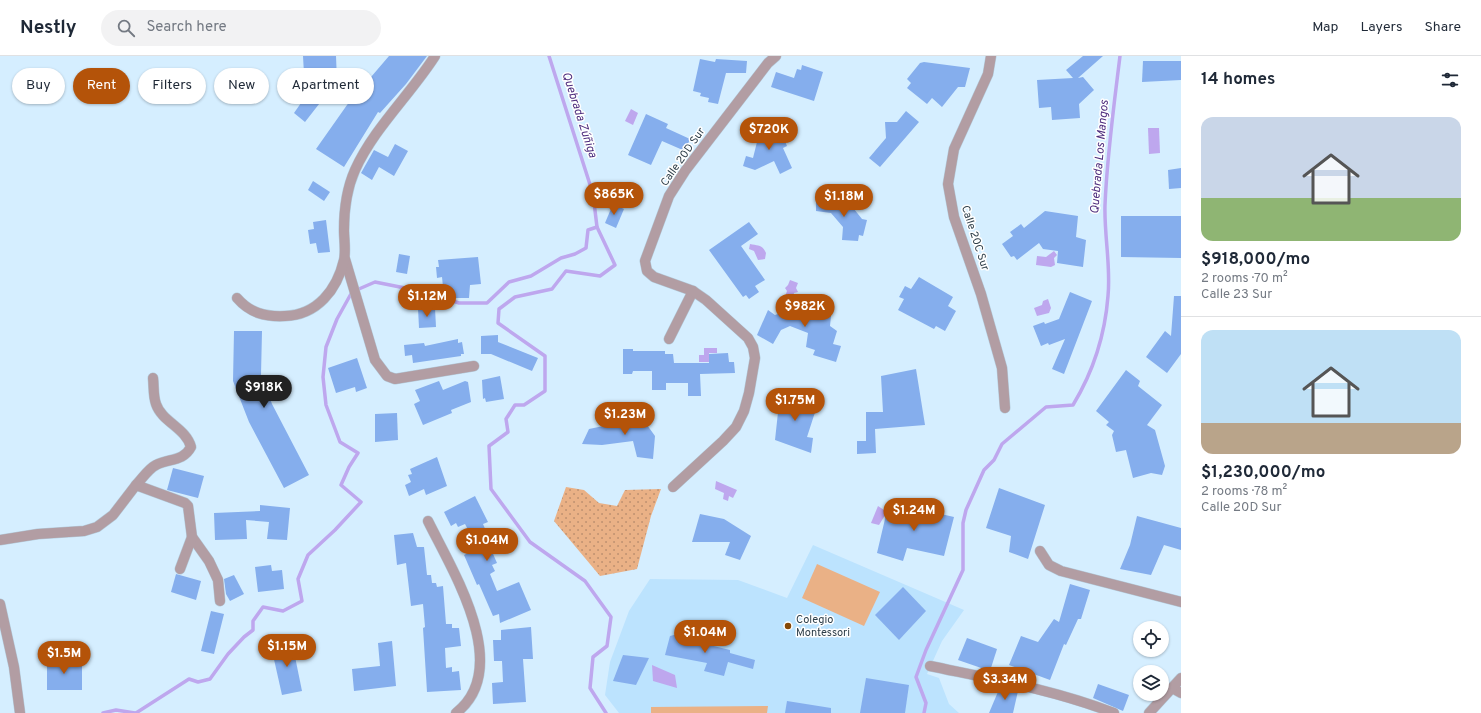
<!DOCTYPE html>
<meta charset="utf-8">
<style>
body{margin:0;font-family:Overpass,sans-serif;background:#f2f2f3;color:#1f2937;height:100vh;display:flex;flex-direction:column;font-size:15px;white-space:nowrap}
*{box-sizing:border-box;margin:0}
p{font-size:13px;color:#747a83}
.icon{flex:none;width:22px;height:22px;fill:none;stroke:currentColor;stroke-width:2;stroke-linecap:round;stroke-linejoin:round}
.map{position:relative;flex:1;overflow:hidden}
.details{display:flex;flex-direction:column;background:#fff;width:300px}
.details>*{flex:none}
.guide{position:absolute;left:12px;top:12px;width:380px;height:36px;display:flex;gap:8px}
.tools{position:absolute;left:1133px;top:565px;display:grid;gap:8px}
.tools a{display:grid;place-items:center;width:36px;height:36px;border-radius:50%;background:#fff;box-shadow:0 1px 3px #0004;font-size:20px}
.price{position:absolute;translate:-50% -34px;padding:0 9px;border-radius:14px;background:#b45309;color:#fff;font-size:13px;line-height:26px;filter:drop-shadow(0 1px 2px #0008)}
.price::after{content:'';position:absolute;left:50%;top:24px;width:12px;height:9px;margin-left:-6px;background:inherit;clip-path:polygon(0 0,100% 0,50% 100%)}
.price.selected{background:#222;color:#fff}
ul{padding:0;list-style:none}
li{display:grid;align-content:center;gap:8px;height:212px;padding:0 20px}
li+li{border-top:1px solid #e0e1e3}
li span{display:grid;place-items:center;height:124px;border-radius:12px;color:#555}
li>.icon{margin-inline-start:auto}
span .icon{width:72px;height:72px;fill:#fffc;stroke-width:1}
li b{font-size:17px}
h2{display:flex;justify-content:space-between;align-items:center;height:48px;padding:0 20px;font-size:17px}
.pill{padding:0 14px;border-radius:18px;background:#fff;box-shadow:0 1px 3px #0004;font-size:14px;line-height:36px}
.pill.selected{background:#b45309;color:#fff}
header{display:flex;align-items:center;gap:24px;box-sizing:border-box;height:56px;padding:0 20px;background:#fff;border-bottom:1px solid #e0e1e3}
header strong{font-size:19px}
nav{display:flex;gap:22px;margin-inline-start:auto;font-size:14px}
.search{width:280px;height:36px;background:#f2f2f3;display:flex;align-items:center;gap:10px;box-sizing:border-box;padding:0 14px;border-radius:22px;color:#747a83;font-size:15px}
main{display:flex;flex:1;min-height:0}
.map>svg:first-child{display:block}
</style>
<header>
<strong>Nestly</strong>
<div class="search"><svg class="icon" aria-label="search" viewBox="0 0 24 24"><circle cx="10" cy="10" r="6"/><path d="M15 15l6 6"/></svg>Search here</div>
<nav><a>Map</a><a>Layers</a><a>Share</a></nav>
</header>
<main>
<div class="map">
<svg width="1181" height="657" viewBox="0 0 1181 657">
<defs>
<pattern id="grass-dots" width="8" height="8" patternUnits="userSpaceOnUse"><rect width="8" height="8" fill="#eab186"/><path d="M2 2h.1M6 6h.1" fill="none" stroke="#be9170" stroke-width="1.8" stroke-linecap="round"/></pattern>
</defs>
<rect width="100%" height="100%" fill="#d5eeff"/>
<!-- built -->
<path fill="#bce3fe" d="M813,489L964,554L942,585L927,618L939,622L949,648L959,657H619L605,639L610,606L629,555L650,523L738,524L787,542Z"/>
<!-- grass -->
<path fill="url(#grass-dots)" d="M566,431L584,434L599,447L617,450L625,434L661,433L651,460L637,513L600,520L554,465Z"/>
<!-- garden -->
<g fill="#eab186">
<path d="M817,508L880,536L864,570L802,542Z"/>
<path d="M768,650L767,657H651V651Z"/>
</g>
<!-- water -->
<g fill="#bea7ee">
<path d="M631,53L638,57L633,69L625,65Z"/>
<path d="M1148,72H1159L1160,97L1149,98Z"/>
<path d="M750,188C758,190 762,188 766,197L765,203L758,204L754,195L749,193Z"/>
<path d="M1054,195L1057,199L1054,202L1055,209L1051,211L1036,209L1037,200L1046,201Z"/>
<path d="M790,224L798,227L796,232L798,236L794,237L793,243L785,241L787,235L785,232L788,229Z"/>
<path d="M1048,243L1051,252L1049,257L1037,260L1034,252L1042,249L1043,245Z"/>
<path d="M704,292H717V297H709V306H699V299H704Z"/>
<path d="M716,425L737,434L733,442L729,440L728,445L723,443L724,437L715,433Z"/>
<path d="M878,450L887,456L879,469L871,467Z"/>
<path d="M652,609L675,619L677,632L653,625Z"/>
</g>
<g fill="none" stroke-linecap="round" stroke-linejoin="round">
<!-- stream -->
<g stroke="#bea7ee" stroke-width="3.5">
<path d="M549,0L593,138L597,171L615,209L600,220L566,215L552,233L515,241L499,253L498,267L545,300V335L524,349H515L506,363L508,376L489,390L491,433L530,486L585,525L611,561L607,590L593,601L590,632L606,657"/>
<path d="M103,657L116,654L135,657"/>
<path d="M136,657L189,623L198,626L210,623L228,598L244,581L253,574V565L263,551L283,555L302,545L298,523L308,499L335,474L361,446L341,429L349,411L358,397L340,386L326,349L323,321L326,291L337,263L352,236L375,226L425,236L459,247H487L509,226L531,220L561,202L575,198L586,192L588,174L597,171"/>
<path d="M924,657L926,647L916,621L926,594L963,514V467L966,454L984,414L994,404L1002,388L1046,351L1073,349C1093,316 1105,279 1108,240C1111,210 1104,179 1105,149C1107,99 1114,49 1120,0"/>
</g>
</g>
<!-- building -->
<g fill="#85aeed">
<path d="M303,0H336L337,25L305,66L294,57L308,37L307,18H304Z"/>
<path d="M389,0H427L406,28L380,57L378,56L344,111L316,93L347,49Z"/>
<path d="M1083,0H1103L1078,22L1083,21L1094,34L1079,48L1080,62L1052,64L1051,51L1039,52L1037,24L1073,22L1066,14Z"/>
<path d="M700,3L715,6L716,3L747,5L746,17H726L718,48L708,46L709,42L700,40L701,37L693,35Z"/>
<path d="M1143,5H1181V24L1142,26Z"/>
<path d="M924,6L970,12L965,31H958L942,51L932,42L927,48L907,32L911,27L907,23L920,7Z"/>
<path d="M802,9L823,16L814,45L771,31L776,16L794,22L797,13L801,14Z"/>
<path d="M906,55L919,66L880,111L869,102L886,82L885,66H897Z"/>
<path d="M646,58L668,68L666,72L690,83L685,95L662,85L651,109L628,99Z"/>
<path d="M761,70L786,77L784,83L787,90L783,92L792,112L780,118L774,105L755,114L743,110L746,100L753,102Z"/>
<path d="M395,88L408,95L394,120L379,111L372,124L361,117L374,94L388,101Z"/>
<path d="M1181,112V132L1169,133L1168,114Z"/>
<path d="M313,125L330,136L324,145L308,134Z"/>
<path d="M816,143L842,146L846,143L862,163L867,164L863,180L859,179L858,185L842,184L843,171L831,157L816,155Z"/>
<path d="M613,148L624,153L616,172L605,167Z"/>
<path d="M1045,155L1078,160L1076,181L1086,184L1083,211L1057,207L1058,195L1043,193L1039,187L1017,204L1014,200L1011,201L1002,188L1013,180L1010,176L1021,168L1024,172Z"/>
<path d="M1121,160H1181V202L1121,201Z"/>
<path d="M326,164L330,196L318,197L316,187L310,188L308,174L314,173L313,166Z"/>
<path d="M749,166L758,178L741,190L765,224L755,230L759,236L749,243L746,239L743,241L709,194Z"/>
<path d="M399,198L410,200L407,218L396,216Z"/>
<path d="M478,201L481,228L470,229L469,242H445L446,231H443L442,221L437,222L436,211H439L438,204Z"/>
<path d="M919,221L953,241L948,250L956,255L945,275L936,270L934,273L898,254L904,243L899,241L905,230L911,233Z"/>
<path d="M1070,236L1092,245L1064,318L1052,313L1065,283L1049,289L1048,287L1041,290L1033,270L1044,266L1045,268L1059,263Z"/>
<path d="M821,239L822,246L819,255L831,260L830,270L837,275L833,288L841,290L836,306L813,299L815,294L806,291L808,277L790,270L781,274L773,288L757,279L768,254L775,259L795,252L798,244L811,248L813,243Z"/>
<path d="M1174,240H1181V298L1167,317L1146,301L1165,275L1171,280Z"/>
<path d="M418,252H435L436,271L419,272Z"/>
<path d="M234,275H262L261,319L272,348L309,419L284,432L249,366L233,325Z"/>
<path d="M498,279V286L538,302L532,315L491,298H481V280Z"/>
<path d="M458,283V287L462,286L464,298H461V300L413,307L412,299L405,300L404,289L424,287L425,290Z"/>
<path d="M623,293H633V295H665V298H673L674,307H709V298L728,297L729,306H734L735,317L700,318L701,340H688V327H666V334H652V315H633L632,318H623Z"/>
<path d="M357,302L367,332L356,336L355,331L336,337L328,312Z"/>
<path d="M916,313L925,369L875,373L876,397L857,398V385H866V356H883L881,320Z"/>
<path d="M1126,314L1140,325L1138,330L1162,349L1147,369L1155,374L1165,410L1162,419L1151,417L1133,422L1126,394L1116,396L1112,379L1114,375L1106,369L1109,366L1096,355Z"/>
<path d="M500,320L504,343L486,346L485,342L483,343L482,324Z"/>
<path d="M439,325L443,334L465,325L468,326L471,346L451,354L452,357L423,369L414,348L420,345L415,334Z"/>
<path d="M780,338L799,341L818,347L807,381L813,382L811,397L775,384Z"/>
<path d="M397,357L398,384L375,386V358Z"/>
<path d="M642,362L655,380L653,403L637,401L633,385L602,389L582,388L589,373Z"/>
<path d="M437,401L447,430L426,439L424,433L409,440L405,429L411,426L408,419L412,418L410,413Z"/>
<path d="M173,412L204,420L198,442L167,434Z"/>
<path d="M999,432L1045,449L1028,503L1009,496L1011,480L986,472Z"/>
<path d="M475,440L488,466L483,468L492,489L490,491L497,507L492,509L495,515L490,518L497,535L519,526L531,554L500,567L499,558L493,560L479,528L477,529L464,499L470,496L466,488L474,485L465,468L458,471L456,467L451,470L444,456Z"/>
<path d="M889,446L954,461L944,500L907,492L903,505L877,497Z"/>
<path d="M260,449L290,452L287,484L267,483L269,466L246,464L247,483L215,484L214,457L260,455Z"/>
<path d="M700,458L724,463L751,480L740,504L725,499L730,486H692Z"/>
<path d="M1137,460L1181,472V494L1164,489L1151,519L1120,513L1130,489Z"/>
<path d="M413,477L417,491H424L427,519H431L432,527H436L437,531L443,530L446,568H452V572H459L461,590L445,592L446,612L452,611V616L459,615L461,634L427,636L423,572L425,571L423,548L411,550L406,507L397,509L394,479Z"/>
<path d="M271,509L272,515L282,514L284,533L258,536L255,511Z"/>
<path d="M176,518L201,525L196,544L171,536Z"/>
<path d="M234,519L244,538L230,545L226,538L224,523Z"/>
<path d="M1070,528L1090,534L1081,563H1078L1066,589L1064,588L1050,624L1009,609L1021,580L1038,586L1054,563L1059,566Z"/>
<path d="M903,531L926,555L899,584L875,559Z"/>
<path d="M211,555L224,558L214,598L201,595Z"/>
<path d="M531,571L533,603H523L526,646L493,648L492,627L503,626L502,605H494L493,584H501V574Z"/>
<path d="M685,576L699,579L697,586L730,594V597L755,604L753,613L728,606L724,620L704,615L707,607L665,599L670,580Z"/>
<path d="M967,582L997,593L990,615L958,604Z"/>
<path d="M392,585L396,630L354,635L352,613L380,610L378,587Z"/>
<path d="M292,586L302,635L282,639L271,590Z"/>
<path d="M623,599L649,602L636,629L613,625Z"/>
<rect x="47" y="604" width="35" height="30"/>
<path d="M866,622L909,629L905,657H860Z"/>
<path d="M1098,628L1129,639L1123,655L1093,642Z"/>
<path d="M1000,631L1018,635L1013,657H989Z"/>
<path d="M787,645L831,652V657H785Z"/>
</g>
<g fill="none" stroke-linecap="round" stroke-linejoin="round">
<defs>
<g id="minor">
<path d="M991,0L988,18L954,93L948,128L954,161L981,238L1002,312L1005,352"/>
<path d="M345,203L375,304L387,320L395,323L474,310"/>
<path d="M237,242C250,257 265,261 285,260C317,259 337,234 344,204C346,195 344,183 344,174C344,155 347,132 355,114C374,72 410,39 435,0"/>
<path d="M669,283L693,235"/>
<path d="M136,429C142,423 148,413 156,409C169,402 183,406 191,391C186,372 162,366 156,348C153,340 154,330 153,322"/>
<path d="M673,431L723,385L736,371L744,355L749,337L755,302L753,291L748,282L706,244L693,235L654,221L647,215L645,205L669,140L685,115L768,7L776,0"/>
<path d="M428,465C452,514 514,612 456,657"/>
<path d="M0,484L38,478L84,475L97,471L113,459L136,429L185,447L188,450L192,481L209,505L218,524L220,545"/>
<path d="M1040,495L1049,509L1061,515L1181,546"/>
<path d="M180,513L192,481"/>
<path d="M0,548L14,611L20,657"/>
<path d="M930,610C992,623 1055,634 1114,657"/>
<path d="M1172,632L1181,637"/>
<path d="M1149,657L1181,622"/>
</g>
</defs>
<!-- minor casing -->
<use href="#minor" stroke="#b4cbdb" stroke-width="11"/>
<!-- minor -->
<use href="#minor" stroke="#b29da3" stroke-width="10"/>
</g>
<!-- markers -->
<circle fill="#854806" stroke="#fff" stroke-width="1.5" cx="788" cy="570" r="4"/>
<g text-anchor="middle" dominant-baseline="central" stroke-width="3" stroke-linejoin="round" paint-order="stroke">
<!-- street labels -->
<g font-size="11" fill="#2e3f4a" stroke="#fff">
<text transform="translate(683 101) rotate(-55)">Calle 20D Sur</text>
<text transform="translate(975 182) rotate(72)">Calle 20C Sur</text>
</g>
<!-- poi labels -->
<g font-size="11" fill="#2e3f4a" stroke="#fff" text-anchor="start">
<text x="796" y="564">Colegio<tspan x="796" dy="13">Montessori</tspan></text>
</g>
<!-- water labels -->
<g font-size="12" font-style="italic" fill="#4d2c7d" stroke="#fff">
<text transform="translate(579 59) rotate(72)">Quebrada Zúñiga</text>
<text transform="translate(1100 101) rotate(-85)">Quebrada Los Mangos</text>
</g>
</g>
</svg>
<div class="tools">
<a><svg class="icon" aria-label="locate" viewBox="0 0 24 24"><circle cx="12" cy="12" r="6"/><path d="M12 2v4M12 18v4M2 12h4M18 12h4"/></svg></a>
<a><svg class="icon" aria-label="layers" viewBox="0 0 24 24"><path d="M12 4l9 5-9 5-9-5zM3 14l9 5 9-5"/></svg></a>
</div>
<b class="price" style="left:769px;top:95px">$720K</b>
<b class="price" style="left:614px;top:160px">$865K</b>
<b class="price" style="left:844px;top:162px">$1.18M</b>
<b class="price" style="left:427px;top:262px">$1.12M</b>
<b class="price" style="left:805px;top:272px">$982K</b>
<b class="price selected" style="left:264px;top:353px">$918K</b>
<b class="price" style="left:795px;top:366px">$1.75M</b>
<b class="price" style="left:625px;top:380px">$1.23M</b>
<b class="price" style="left:914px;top:476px">$1.24M</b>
<b class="price" style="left:487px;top:506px">$1.04M</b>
<b class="price" style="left:705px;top:598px">$1.04M</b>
<b class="price" style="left:287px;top:612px">$1.15M</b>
<b class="price" style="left:64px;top:619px">$1.5M</b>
<b class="price" style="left:1005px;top:645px">$3.34M</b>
<div class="guide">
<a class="pill">Buy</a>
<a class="pill selected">Rent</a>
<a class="pill">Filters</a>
<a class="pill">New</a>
<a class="pill">Apartment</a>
</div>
</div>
<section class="details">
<h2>14 homes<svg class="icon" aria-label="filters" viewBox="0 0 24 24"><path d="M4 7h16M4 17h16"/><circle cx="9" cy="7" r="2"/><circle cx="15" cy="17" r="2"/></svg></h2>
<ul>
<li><span style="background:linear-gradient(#c9d6e8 65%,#8fb573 0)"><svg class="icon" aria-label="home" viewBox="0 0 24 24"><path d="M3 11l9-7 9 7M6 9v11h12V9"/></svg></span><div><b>$918,000/mo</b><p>2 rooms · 70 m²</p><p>Calle 23 Sur</p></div></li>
<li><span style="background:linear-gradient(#bfe0f5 75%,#b9a48a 0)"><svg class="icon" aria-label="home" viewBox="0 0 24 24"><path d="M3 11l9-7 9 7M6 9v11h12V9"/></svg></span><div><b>$1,230,000/mo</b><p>2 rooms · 78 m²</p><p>Calle 20D Sur</p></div></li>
</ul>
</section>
</main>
